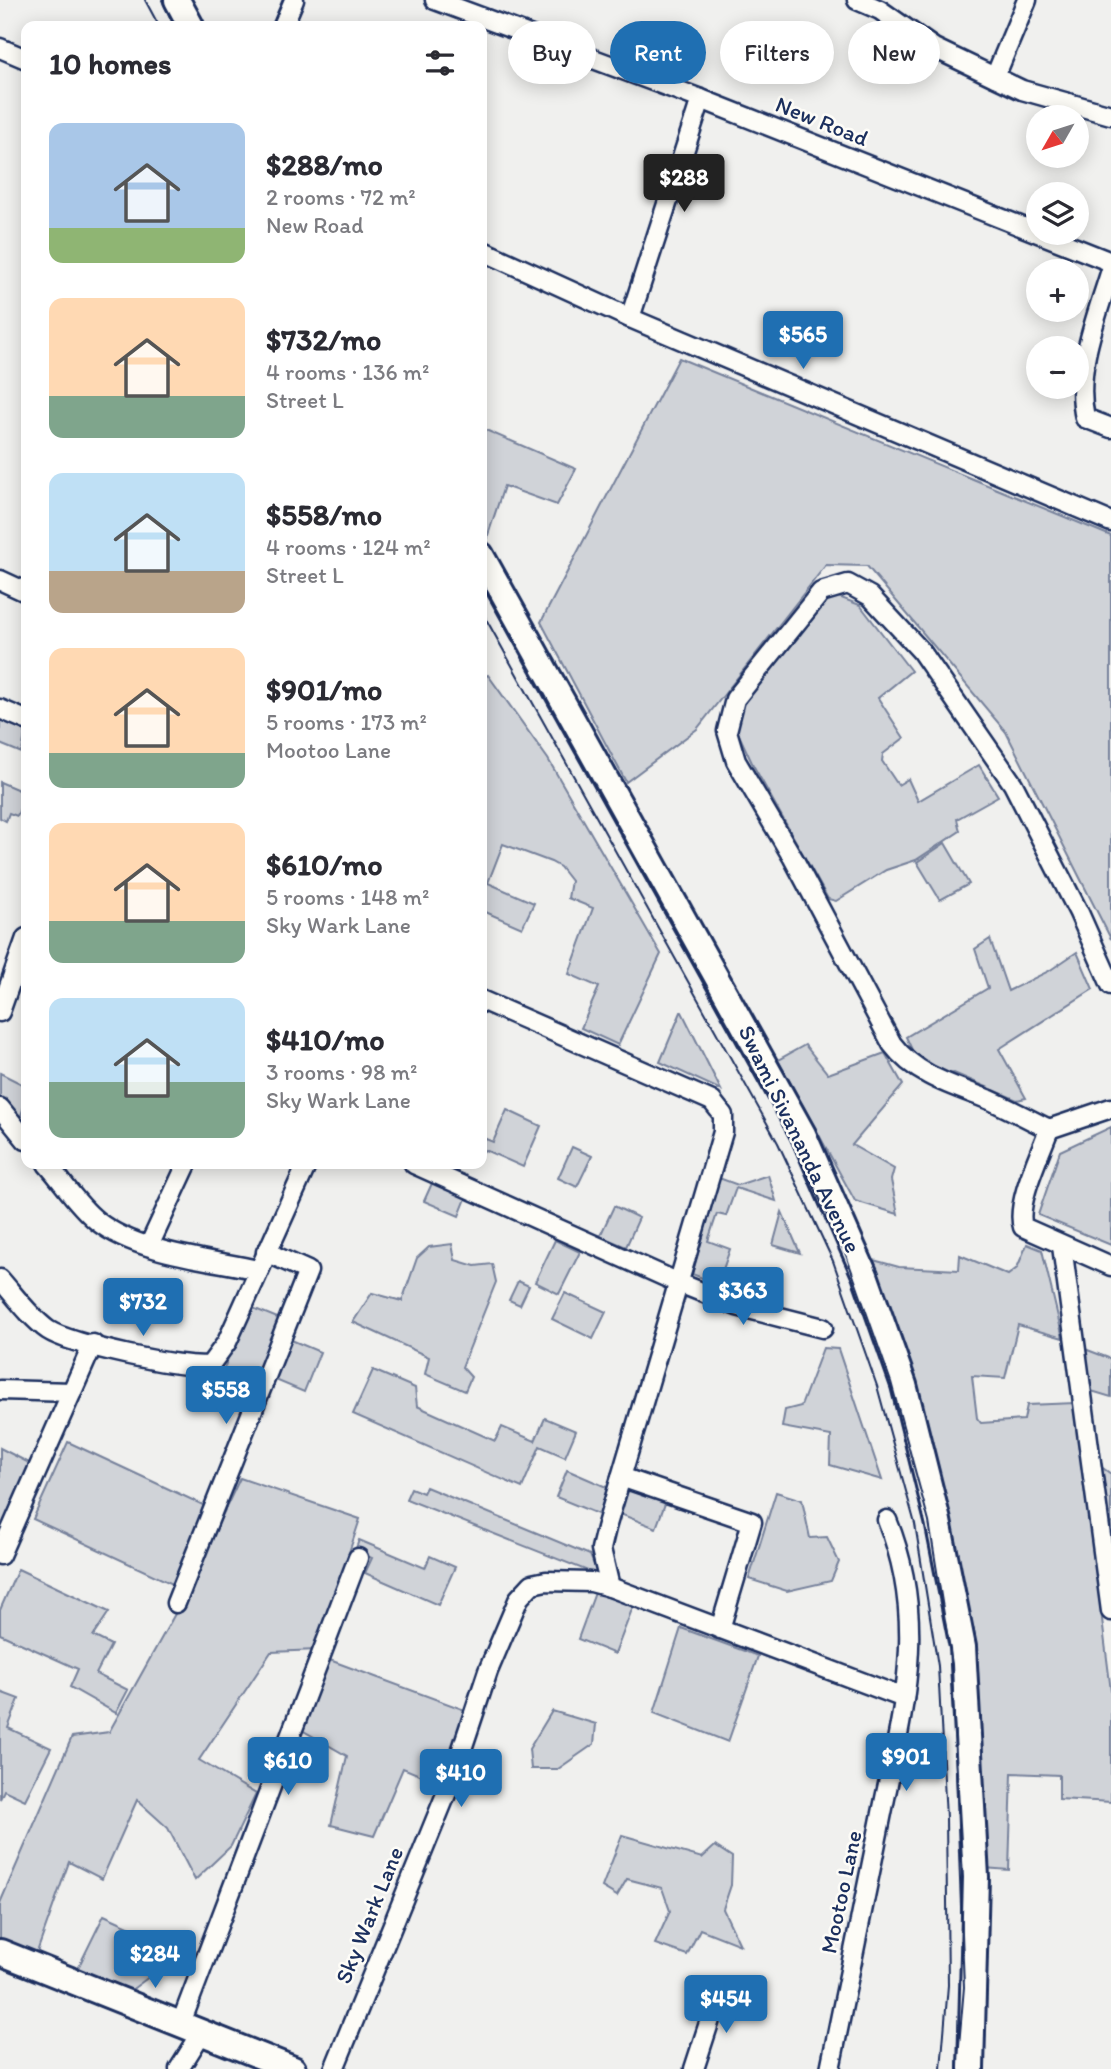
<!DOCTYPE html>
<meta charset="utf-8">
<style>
body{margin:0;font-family:Itim,sans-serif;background:#f7f7f7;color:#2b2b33;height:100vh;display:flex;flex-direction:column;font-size:26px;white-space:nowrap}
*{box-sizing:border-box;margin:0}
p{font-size:23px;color:#7c7c81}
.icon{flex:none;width:38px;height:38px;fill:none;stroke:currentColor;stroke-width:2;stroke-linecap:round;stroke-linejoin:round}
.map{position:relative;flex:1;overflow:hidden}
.drawer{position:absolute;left:21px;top:21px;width:466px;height:1148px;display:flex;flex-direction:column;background:#fff;border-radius:14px;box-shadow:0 4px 18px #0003}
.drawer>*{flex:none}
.hud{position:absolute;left:508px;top:21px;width:497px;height:63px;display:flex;gap:14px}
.needle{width:46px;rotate:231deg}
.buttons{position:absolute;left:1026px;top:105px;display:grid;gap:14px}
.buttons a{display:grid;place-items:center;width:63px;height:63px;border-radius:50%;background:#fff;box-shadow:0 4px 18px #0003;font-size:35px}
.price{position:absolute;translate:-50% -60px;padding:0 16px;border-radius:7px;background:#1f6fb2;color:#fff;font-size:23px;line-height:46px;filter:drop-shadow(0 2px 4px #0008)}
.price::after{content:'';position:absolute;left:50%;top:42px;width:21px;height:16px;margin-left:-10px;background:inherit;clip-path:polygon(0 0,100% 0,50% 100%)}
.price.active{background:#222;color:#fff}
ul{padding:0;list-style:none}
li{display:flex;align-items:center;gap:21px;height:175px;padding:0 28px}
li span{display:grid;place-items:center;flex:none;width:196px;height:140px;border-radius:14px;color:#555}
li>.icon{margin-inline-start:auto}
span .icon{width:84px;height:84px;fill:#fffc;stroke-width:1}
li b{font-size:30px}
h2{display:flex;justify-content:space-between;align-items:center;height:84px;padding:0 28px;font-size:30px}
.pill{padding:0 24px;border-radius:32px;background:#fff;box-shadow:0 4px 18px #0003;font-size:24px;line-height:63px}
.pill.active{background:#1f6fb2;color:#fff}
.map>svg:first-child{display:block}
</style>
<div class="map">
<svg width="1111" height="2069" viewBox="0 0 1111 2069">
<rect width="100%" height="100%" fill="#f0f0ee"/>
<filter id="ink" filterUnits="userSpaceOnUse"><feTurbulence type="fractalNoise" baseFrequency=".0143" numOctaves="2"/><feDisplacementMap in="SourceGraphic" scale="14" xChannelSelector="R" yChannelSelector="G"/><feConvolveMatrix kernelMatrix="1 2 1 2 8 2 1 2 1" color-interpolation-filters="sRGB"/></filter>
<g filter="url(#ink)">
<!-- green -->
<g fill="#d0d3d8" stroke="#76819b" stroke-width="2">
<path d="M679,358L1111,536V939L1006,732L867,566L826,565L697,729L626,782L541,622Z"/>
<path d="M481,428L576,469L557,505L504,486L487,538L481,528Z"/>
<path d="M836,596L860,605L911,671L878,698L904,738L883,754L882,761L898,785L908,779L918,801L979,765L998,796L957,819L960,831L916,860L886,870L836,901L828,899L753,765L733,722C759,681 791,616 836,596Z"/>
<path d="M488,675L548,759L661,954L618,1045L581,1028L599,987L569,974L593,908L568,898L571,881L560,867L551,862L503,844L488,883L534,903L522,928L481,910V678Z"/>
<path d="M0,717L26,727L22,753L0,744Z"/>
<path d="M0,782L26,793L17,816L9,813L6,821L0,818Z"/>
<path d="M945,843L969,884L940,900L917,862Z"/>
<path d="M990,939L1008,991L1049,971L1077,952L1093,989L999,1049L1026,1098L1017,1100L954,1073L942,1075L914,1054L906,1037L988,988L975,949Z"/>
<path d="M681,1012H682L721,1090L660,1062Z"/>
<path d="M805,1045L828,1074L885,1053L903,1085L852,1145L894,1169L891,1180L898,1214L855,1201L778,1060Z"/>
<path d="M0,1073L26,1086V1101L19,1121L0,1097Z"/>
<path d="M507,1110L541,1126L523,1167L485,1150L481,1153V1137L493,1142Z"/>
<path d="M1111,1127V1245L1038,1215L1060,1151Z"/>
<path d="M572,1147L592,1156L577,1187L558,1178Z"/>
<path d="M768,1175L776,1201L736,1188L726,1216L717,1214L708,1241L730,1249L718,1284L692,1274L719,1178L738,1185Z"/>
<path d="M433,1181L467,1196L459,1216L424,1201Z"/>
<path d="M614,1206L639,1218L626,1247L600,1236Z"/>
<path d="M782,1212L800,1253L773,1245Z"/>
<path d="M555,1240L580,1252L559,1294L535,1282Z"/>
<path d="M452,1244L455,1260L475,1266L492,1264L496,1282L462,1367L471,1377L465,1391L425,1374L429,1357L353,1322L372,1293L402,1301L417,1258L429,1247Z"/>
<path d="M1027,1244L1042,1250L1063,1338L1018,1325L1005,1378L972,1376L977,1418L981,1423L1024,1420L1027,1405L1075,1403L1111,1691V1802L1059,1799V1775L1012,1773L1009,1870L984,1868L971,1679L866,1258L899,1267L959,1270L960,1255L1008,1275L1017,1268Z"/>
<path d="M518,1281L529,1286L520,1305L509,1300Z"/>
<path d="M565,1293L606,1312L593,1339L552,1319Z"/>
<path d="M248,1306L280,1319L256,1382L224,1369Z"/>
<path d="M289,1339L320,1352L304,1392L273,1379Z"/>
<path d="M823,1348L838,1349L882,1480L830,1465L831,1436L782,1427L785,1410L801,1406Z"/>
<path d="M1085,1349L1111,1359V1397L1088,1390Z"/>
<path d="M373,1370L415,1388L417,1406L495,1441L502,1427L535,1441L545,1418L576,1431L565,1457L540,1446L522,1488L353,1414Z"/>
<path d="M68,1442L214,1510L179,1587L33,1519Z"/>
<path d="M0,1448L39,1468L0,1546Z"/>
<path d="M1100,1466L1111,1474V1538Z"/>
<path d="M567,1470L611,1489L600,1515L556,1497Z"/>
<path d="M240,1478L360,1519L317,1650L271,1652L199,1760L256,1794L231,1846L195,1880L168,1828L137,1800L102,1879L69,1862L36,1955L0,1940V1903L72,1737L109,1732L181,1603Z"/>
<path d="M426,1487L590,1555L598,1575L406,1499L411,1488L423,1493Z"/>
<path d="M629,1488L666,1501L656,1528L620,1514Z"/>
<path d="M776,1492L802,1500L810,1538L827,1537L839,1562L831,1581L787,1591L749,1579Z"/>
<path d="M359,1540L425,1568L430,1556L455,1567L438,1605L365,1573L372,1558L355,1551Z"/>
<path d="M18,1569L109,1612L93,1636L111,1645L96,1674L128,1690L116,1713L70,1687L78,1669L0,1634V1610Z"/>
<path d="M596,1590L634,1604L615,1654L578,1639Z"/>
<path d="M681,1628L758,1656L728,1742L654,1713Z"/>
<path d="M327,1659L465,1710L441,1784L403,1768L374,1836L331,1825L347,1756L302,1730Z"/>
<path d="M0,1692L19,1699L8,1728L51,1748L25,1800L4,1790L0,1799Z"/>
<path d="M552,1711L596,1724L594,1744L558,1769H531L529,1749Z"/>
<path d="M622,1835L702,1858L715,1846L732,1857L731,1885L723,1909L740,1945L700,1929L687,1955L655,1944L670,1911L662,1888L627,1879L617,1896L602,1887Z"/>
<path d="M104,1915L184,1951L130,1991L74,1976Z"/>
</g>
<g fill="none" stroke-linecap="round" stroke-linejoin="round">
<defs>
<g id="street">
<path d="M435,0L701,99L1111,262"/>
<path d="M857,0L880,10L934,48L1022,90L1111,115"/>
<path d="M283,26L294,0"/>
<path d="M0,48L26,59"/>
<path d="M995,77L1027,0"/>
<path d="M481,250L630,318L1111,522"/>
<path d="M1111,270C1097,316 1074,370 1085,418L1111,428"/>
<path d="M630,318L701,99"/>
<path d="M0,580L26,592"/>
<path d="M0,709L26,720"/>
<path d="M1111,985L1079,913L1013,784L921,651L870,596L848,584L821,592L735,699L727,731L736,761L793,858L892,1044C916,1076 954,1086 990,1100C1010,1109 1029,1119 1049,1129L1111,1108"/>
<path d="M481,1000L712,1101L723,1115V1132L606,1528L601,1549L610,1587L904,1698"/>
<path d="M0,1012L26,938"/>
<path d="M0,1108L26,1140"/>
<path d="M1049,1129C1041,1152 1015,1204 1023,1227L1111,1266"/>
<path d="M47,1164C64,1183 77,1205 97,1221C137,1253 209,1259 258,1270"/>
<path d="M414,1164L679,1283L737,1306L823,1328"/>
<path d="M149,1246L187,1164"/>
<path d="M1062,1246L1111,1611"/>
<path d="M0,1279C15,1296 30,1317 48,1330C69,1344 185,1370 210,1365L227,1342L307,1164"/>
<path d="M0,1390L72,1392"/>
<path d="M621,1477L752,1522L720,1629"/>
<path d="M0,1555L93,1344"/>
<path d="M176,1603L308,1271L266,1252"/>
<path d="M181,2023L358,1558"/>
<path d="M179,2069L201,2034"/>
<path d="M334,2069L451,1782L488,1671L519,1598L532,1584L546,1581L591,1582L610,1587"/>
<path d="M694,2069L720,1989"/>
<path d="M830,2069C846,1987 863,1905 880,1823C901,1716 930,1626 887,1520"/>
</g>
<g id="secondary">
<path d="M177,0L191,26"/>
<path d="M481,555L803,1134L865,1275L904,1385L938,1521L963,1647L976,1877L971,2069"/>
<path d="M0,1952L293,2069"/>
</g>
</defs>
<!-- street casing -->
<use href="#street" stroke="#1b2f5e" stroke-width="23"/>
<!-- secondary casing -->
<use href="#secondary" stroke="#1b2f5e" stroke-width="30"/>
<!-- street -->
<use href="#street" stroke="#fdfcf7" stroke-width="18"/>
<!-- secondary -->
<use href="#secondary" stroke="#fdfcf7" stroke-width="24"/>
<!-- tram -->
<g stroke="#1b2f5e" stroke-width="2">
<path d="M145,0L159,26"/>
<path d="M162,0L174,26"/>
<path d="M481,580L791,1137L846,1255L891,1382L929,1522L952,1664L964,1987L957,2069"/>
<path d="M481,610L778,1143L833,1261L877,1386L915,1524L938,1666L946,1818L948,1985L941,2069"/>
</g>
</g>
</g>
<g text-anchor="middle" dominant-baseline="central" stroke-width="5" stroke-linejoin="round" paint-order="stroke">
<!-- street labels -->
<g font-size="23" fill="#1b2f5e" stroke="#fdfcf7">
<text transform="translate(822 121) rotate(22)">New Road</text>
<text transform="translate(800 1139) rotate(64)">Swami Sivananda Avenue</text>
<text transform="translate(841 1892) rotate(-78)">Mootoo Lane</text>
<text transform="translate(369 1915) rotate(-68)">Sky Wark Lane</text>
</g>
</g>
</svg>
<div class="buttons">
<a><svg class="needle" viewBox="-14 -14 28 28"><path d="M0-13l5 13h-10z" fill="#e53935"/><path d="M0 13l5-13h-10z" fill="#7c7c81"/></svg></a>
<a><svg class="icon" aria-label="layers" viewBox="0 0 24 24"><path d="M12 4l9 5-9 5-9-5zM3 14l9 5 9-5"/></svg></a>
<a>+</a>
<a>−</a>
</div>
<b class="price active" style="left:684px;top:214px">$288</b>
<b class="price" style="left:803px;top:371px">$565</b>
<b class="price" style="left:743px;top:1327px">$363</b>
<b class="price" style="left:143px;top:1338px">$732</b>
<b class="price" style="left:226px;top:1426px">$558</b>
<b class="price" style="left:906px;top:1793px">$901</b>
<b class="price" style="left:288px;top:1797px">$610</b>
<b class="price" style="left:461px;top:1809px">$410</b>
<b class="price" style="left:155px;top:1990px">$284</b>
<b class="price" style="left:726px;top:2035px">$454</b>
<div class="hud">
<a class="pill">Buy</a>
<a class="pill active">Rent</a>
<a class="pill">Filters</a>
<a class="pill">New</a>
</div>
<section class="drawer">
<h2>10 homes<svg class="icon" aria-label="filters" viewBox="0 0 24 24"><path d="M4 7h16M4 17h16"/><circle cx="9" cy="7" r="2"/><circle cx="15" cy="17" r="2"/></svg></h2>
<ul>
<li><span style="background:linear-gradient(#a9c7e8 75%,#8fb573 0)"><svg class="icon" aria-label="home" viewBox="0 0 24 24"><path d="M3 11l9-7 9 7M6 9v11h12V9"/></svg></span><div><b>$288/mo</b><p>2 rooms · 72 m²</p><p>New Road</p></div></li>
<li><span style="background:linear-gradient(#ffd9b3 70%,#7fa58c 0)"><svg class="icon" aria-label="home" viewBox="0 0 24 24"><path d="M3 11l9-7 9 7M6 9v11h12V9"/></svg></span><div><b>$732/mo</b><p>4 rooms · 136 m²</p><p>Street L</p></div></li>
<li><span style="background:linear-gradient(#bfe0f5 70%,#b9a48a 0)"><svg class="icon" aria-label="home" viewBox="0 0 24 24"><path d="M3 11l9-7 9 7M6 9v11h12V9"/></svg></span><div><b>$558/mo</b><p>4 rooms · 124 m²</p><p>Street L</p></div></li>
<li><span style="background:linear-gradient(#ffd9b3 75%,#7fa58c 0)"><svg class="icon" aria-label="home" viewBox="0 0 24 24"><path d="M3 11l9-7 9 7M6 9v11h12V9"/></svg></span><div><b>$901/mo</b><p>5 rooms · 173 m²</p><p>Mootoo Lane</p></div></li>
<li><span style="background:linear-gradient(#ffd9b3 70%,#7fa58c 0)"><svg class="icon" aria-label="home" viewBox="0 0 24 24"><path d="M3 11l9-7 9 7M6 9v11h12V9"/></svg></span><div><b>$610/mo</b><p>5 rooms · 148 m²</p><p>Sky Wark Lane</p></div></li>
<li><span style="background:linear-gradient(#bfe0f5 60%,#7fa58c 0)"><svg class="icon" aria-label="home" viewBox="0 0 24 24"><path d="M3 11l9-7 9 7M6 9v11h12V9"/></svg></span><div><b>$410/mo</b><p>3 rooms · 98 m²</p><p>Sky Wark Lane</p></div></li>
</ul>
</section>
</div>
